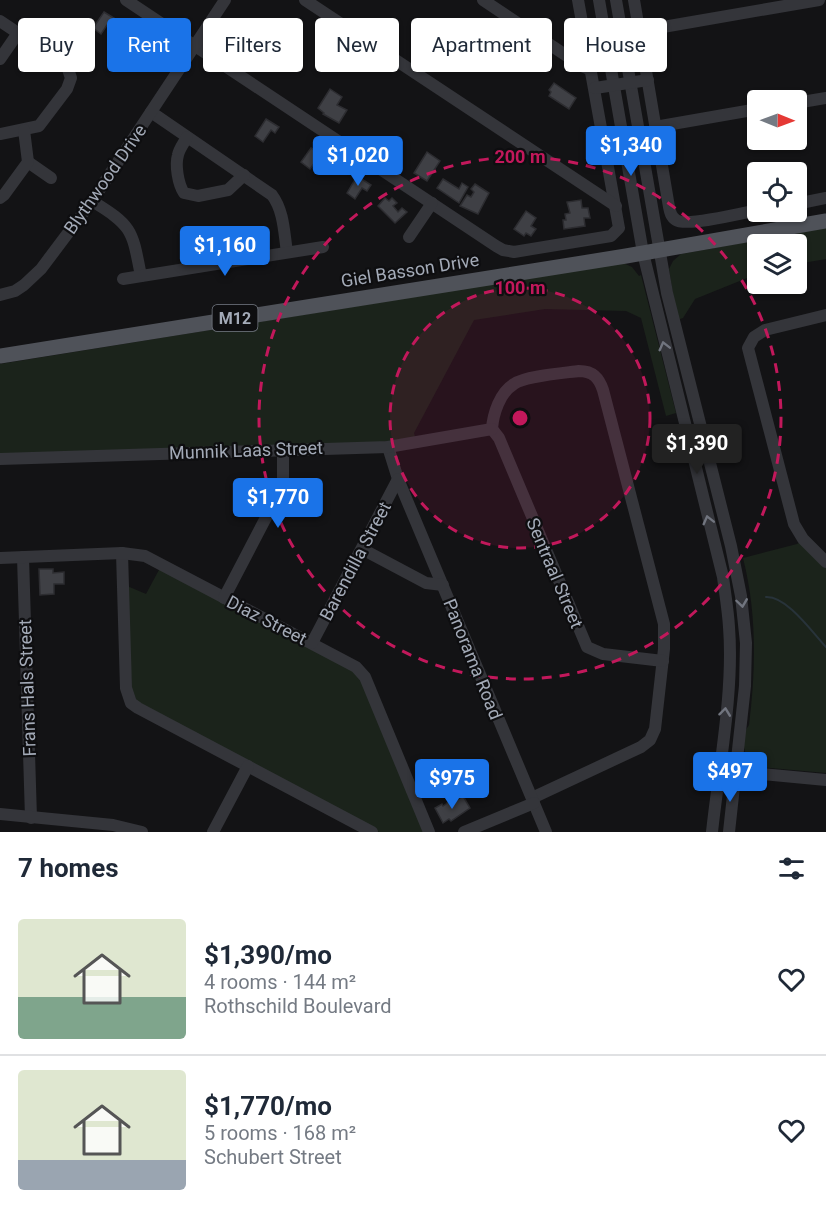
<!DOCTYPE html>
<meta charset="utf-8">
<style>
body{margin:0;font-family:Roboto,sans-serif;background:#f6f6f7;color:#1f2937;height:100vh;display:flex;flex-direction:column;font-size:22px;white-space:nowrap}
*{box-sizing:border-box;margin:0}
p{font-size:20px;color:#747a83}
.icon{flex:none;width:33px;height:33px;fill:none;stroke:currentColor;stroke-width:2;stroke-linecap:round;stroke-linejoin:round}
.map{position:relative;height:832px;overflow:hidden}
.drawer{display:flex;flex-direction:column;background:#fff;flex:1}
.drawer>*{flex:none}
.hud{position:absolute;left:18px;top:18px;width:790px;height:54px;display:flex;gap:12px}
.needle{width:39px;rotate:91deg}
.tools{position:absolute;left:747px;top:90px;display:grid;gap:12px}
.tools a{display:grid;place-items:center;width:60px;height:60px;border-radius:6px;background:#fff;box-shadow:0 2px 4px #0004;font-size:30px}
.price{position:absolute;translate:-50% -51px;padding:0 14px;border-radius:6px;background:#1a73e8;color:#fff;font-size:20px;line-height:39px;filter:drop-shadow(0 2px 3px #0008)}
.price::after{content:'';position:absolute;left:50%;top:36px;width:18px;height:14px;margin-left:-9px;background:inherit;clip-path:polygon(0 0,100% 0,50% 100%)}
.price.current{background:#222;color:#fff}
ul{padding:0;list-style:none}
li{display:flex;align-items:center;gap:18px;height:150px;padding:0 18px}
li+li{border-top:2px solid #e0e1e3}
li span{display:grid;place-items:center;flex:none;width:168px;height:120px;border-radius:6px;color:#555}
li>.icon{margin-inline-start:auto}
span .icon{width:72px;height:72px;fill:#fffc;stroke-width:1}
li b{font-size:26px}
h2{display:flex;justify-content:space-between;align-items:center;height:72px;padding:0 18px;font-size:26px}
.chip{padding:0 21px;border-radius:6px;background:#fff;box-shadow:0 2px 4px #0004;font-size:21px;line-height:54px}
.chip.current{background:#1a73e8;color:#fff}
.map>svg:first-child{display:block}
</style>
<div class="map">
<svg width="826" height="832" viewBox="0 0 826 832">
<rect width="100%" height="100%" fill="#131315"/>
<!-- green -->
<g fill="#1b231b">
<path d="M826,228V259L797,264L796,244H758L757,274L695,299L683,318L677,320L669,269L673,261L681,254Z"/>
<path d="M623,263L632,267L639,276L641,275L676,413L666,416L641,318L626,311L545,309L474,320L414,433L415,437L383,442L0,455V364Z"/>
<path d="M800,542L826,568V773L759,767C743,760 739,738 749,725C756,669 757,613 743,558L797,544Z"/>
<path d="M160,568L359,674L425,832H379L142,706L132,695L127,586L146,594Z"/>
</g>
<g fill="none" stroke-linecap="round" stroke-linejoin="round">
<!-- stream -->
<path stroke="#28333a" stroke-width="2" d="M766,597C787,596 812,632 826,647"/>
</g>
<!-- building -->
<g fill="#3f4045" stroke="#2d2d31" stroke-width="1.5">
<path d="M104,12L117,20L111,28L107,25L101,34L93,28Z"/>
<path d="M128,23L136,28L126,43L118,38Z"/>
<path d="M145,47L151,51L148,55L159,63L154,71L137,60Z"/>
<path d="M251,52L258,57L251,67L244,62Z"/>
<path d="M554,83L576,98L569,109L549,96L551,92L549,90Z"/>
<path d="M330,89L342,97L337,105L347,110L339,123L323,114L324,113L318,108Z"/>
<path d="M266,119L279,127L275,133L271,130L263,142L255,136Z"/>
<path d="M311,148L325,157L319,165L315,162L310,169L301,162Z"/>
<path d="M427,152L440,161L427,181L414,173Z"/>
<path d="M357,176L371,185L367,191L362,188L355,199L347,193Z"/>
<path d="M443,179L459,189L462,183L468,187L459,203L437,188Z"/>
<path d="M475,184L489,193L478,214L460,206L467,195L471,197L474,192L471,189Z"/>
<path d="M385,198L389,201L392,198L397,203L393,206L398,212L402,208L407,212L395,223L378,206Z"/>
<path d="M581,200L582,208H588L590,218H584L585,226L564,229L563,220H566L565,214L570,213L567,202Z"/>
<path d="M526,211L536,218L531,226L536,229L531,236L526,233L524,236L514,229Z"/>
<path d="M39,569H53V573L64,572V584H54V594L40,595Z"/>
<path d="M463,796L470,808L451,821L449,819L443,823L435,808L442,804L443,806L446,804L450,800L452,803Z"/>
</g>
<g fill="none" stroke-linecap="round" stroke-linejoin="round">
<!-- minor -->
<g stroke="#34353a" stroke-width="12">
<path d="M126,0L496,246L503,250L514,252L611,236L619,228L578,0"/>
<path d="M305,0L616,206"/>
<path d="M483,0L582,66L591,70"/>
<path d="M599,0L643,253L723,577C725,593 728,610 729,627C734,691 719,767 712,832"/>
<path d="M616,0L667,293L731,546L741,596L746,643L745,686L729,832"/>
<path d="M634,0L669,207C670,212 671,217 676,220C686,227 743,213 758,210"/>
<path d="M0,21L67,66L71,78L67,89L39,126L0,134"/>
<path d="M640,31L819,0"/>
<path d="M0,59L18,33"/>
<path d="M595,88L648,80"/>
<path d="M796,103L826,98"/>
<path d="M151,112L272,195C284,211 284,233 287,252"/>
<path d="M655,127L758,109"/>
<path d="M187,137C184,143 179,149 178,155C175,165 178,184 184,193L198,196L228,190L244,175"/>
<path d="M28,162L51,178"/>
<path d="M0,198L4,195L28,162L24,130"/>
<path d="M92,201C133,226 132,230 141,276"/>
<path d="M796,204L826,198"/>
<path d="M409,237L432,203"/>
<path d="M123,279L323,247"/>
<path d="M0,295L15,291L24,285L41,269L92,201L225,0"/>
<path d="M826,315L765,330L754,337L748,348L794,524L803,539L826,562"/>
<path d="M492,429C493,414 500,392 514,384C525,376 564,373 579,371C593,371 599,378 603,390L664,624V649L655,729L650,740L641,747L532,798"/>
<path d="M492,429L499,438L587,647L603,654L663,661"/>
<path d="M388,447L398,479L546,832"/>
<path d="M0,459L388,447L492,429"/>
<path d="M362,549L426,583L443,585"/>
<path d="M122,553L126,688L131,703L138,708L372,832"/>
<path d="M23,557L31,818"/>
<path d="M0,558L122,553L145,556L356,667L365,677L429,832"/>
<path d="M224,598L283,485V449"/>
<path d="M312,643L398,479"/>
<path d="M729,771L826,780"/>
<path d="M0,814L113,825L142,832"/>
<path d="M213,832L248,766"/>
<path d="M464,832L534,803"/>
</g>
<!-- major -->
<path stroke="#4f5259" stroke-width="15" d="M0,356L626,256L826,221"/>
</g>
<!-- one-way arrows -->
<defs><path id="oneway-chevron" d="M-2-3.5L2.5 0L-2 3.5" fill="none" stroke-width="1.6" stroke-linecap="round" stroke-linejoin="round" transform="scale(1.5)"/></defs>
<g stroke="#71757f">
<use href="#oneway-chevron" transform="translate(664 346) rotate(-104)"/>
<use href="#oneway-chevron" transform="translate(708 520) rotate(-104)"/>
<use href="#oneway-chevron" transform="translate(742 603) rotate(82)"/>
<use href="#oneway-chevron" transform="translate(725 712) rotate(-83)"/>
</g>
<!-- distance rings -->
<circle cx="520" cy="418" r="130" fill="#c2185b" fill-opacity=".12"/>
<g fill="none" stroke="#c2185b" stroke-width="3" stroke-dasharray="10 8">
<circle cx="520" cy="418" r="130"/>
<circle cx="520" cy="418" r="261"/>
</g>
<g text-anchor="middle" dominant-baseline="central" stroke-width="4.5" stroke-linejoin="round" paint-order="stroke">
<!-- shield labels -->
<rect fill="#0e0e10" stroke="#767b85" stroke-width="1.5" x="212.5" y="305" width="45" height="26" rx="4.5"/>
<g font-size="16" font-weight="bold" fill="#a3aab7">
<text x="235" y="318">M12</text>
</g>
<!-- street labels -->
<g font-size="18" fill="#a3aab7" stroke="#0e0e10">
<text transform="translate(105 179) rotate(-55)">Blythwood Drive</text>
<text transform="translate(410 270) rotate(-9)">Giel Basson Drive</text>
<text transform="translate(246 450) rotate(-2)">Munnik Laas Street</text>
<text transform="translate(355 561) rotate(-62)">Barendilla Street</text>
<text transform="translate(555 573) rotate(67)">Sentraal Street</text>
<text transform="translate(267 620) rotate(27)">Diaz Street</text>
<text transform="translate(473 659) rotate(68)">Panorama Road</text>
<text transform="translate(27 688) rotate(-92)">Frans Hals Street</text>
</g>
</g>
<circle cx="520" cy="418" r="9" fill="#c2185b" stroke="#0e0e10" stroke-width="3"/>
<g font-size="18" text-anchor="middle" font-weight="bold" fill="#c2185b" stroke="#0e0e10" stroke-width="4.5" stroke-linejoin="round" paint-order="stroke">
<text x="520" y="163">200 m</text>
<text x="520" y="294">100 m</text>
</g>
</svg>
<div class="tools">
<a><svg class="needle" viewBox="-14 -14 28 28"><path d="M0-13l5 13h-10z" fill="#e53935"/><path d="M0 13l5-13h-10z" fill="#747a83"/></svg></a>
<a><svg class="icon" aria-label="locate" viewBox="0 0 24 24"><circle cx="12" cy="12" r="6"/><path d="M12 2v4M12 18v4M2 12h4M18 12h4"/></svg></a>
<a><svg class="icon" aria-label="layers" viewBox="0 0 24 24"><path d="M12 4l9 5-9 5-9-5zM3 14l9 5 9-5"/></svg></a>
</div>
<b class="price" style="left:631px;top:177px">$1,340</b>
<b class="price" style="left:358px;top:187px">$1,020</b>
<b class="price" style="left:225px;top:277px">$1,160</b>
<b class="price current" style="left:697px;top:475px">$1,390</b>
<b class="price" style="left:278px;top:529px">$1,770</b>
<b class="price" style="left:730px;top:803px">$497</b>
<b class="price" style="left:452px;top:810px">$975</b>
<div class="hud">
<a class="chip">Buy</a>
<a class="chip current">Rent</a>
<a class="chip">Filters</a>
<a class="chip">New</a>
<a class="chip">Apartment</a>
<a class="chip">House</a>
</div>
</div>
<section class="drawer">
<h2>7 homes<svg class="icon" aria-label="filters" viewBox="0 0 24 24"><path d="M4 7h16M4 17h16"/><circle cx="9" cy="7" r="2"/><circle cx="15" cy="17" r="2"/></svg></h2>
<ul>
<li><span style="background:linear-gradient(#dfe7d0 65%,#7fa58c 0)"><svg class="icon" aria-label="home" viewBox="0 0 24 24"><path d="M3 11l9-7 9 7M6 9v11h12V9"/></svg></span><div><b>$1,390/mo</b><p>4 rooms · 144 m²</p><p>Rothschild Boulevard</p></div><svg class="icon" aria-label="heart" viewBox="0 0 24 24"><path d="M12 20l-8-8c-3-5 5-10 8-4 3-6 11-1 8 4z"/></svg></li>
<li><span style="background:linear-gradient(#dfe7d0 75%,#9aa5b1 0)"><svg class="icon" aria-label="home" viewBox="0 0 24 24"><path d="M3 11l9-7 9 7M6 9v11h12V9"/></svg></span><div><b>$1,770/mo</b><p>5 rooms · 168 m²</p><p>Schubert Street</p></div><svg class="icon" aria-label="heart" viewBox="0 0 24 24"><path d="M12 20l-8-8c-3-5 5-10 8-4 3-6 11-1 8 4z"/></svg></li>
</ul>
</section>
